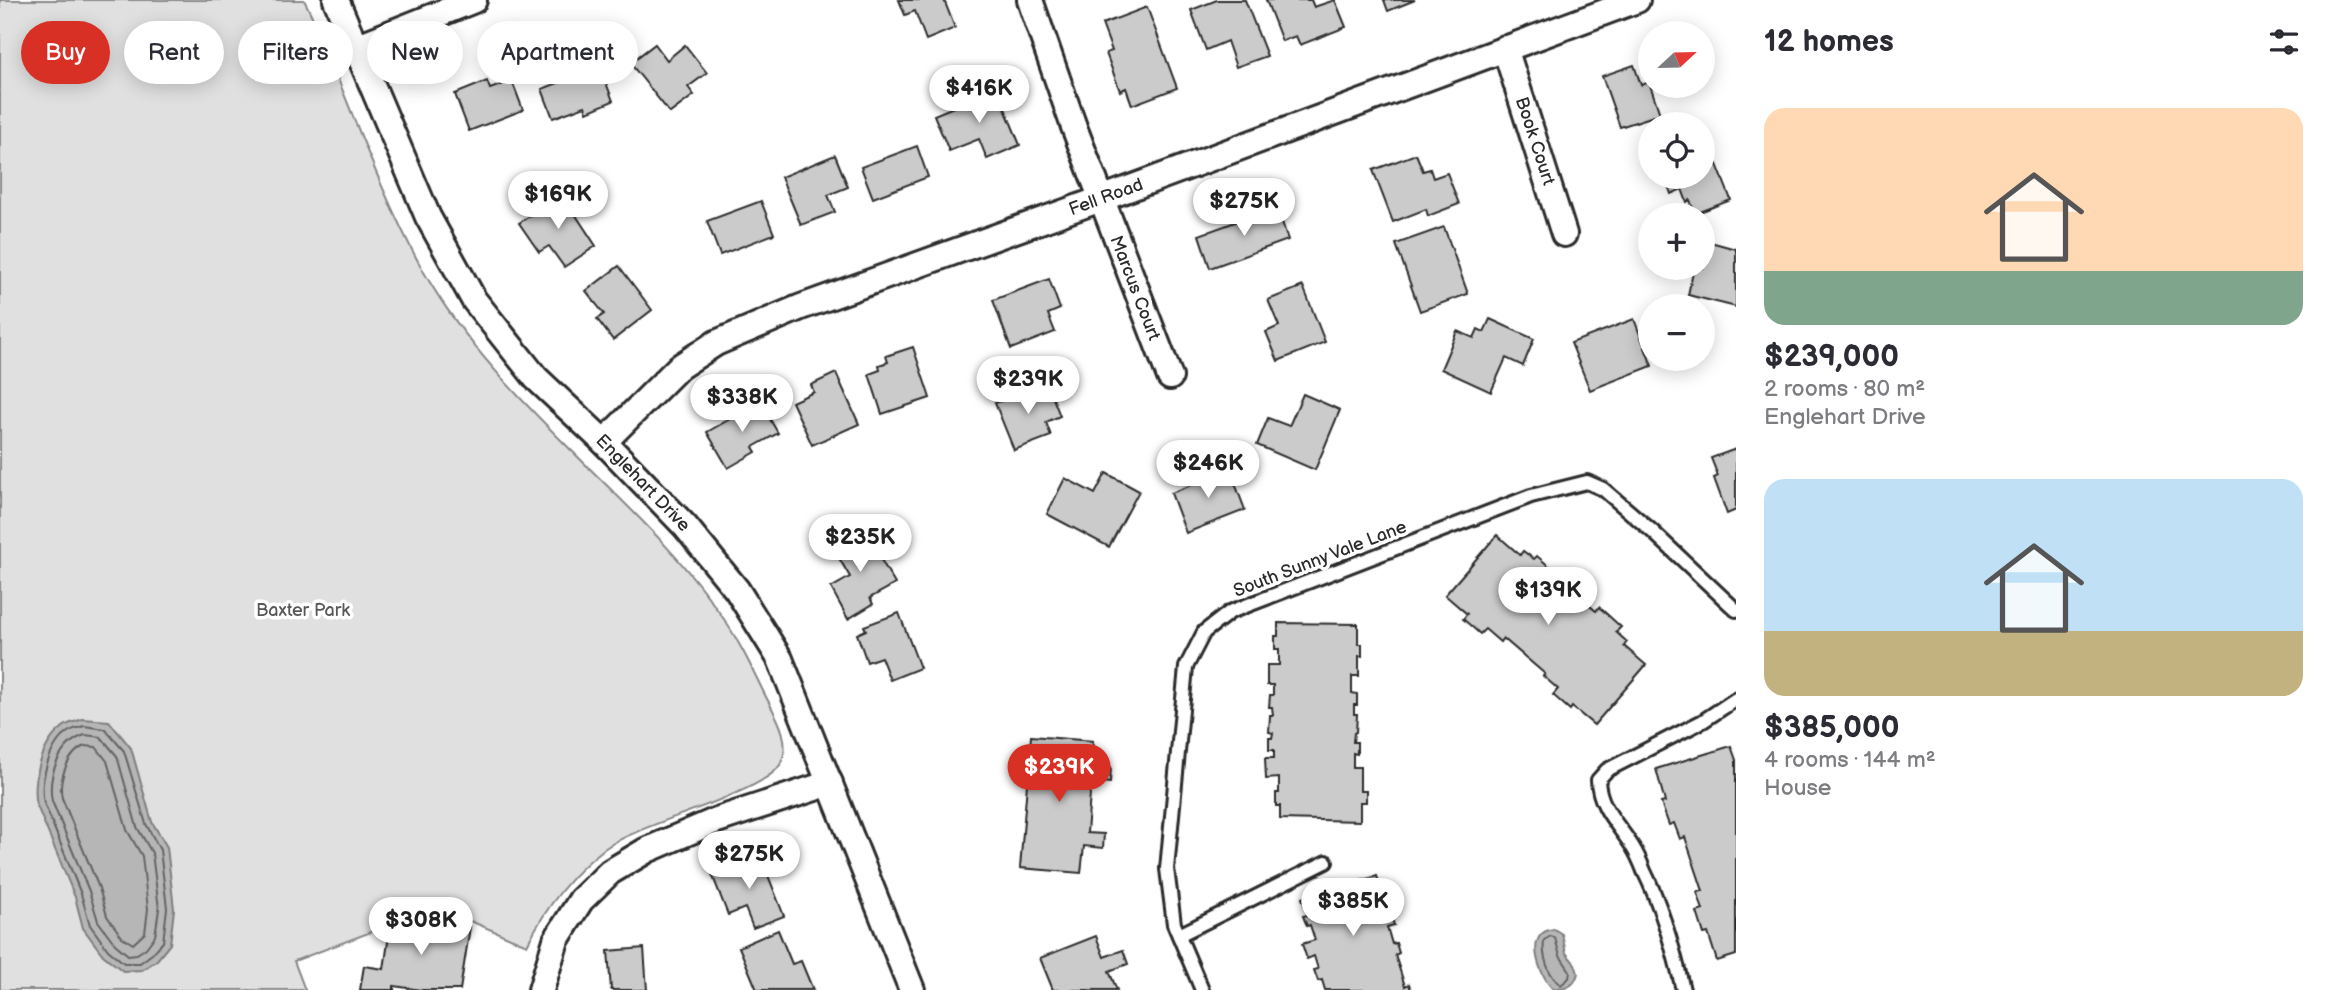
<!DOCTYPE html>
<meta charset="utf-8">
<style>
body{margin:0;font-family:"Balsamiq Sans",sans-serif;background:#f2f2f3;color:#2b2b33;height:100vh;display:flex;flex-direction:column;font-size:26px;white-space:nowrap}
*{box-sizing:border-box;margin:0}
p{font-size:23px;color:#7c7c81}
.icon{flex:none;width:38px;height:38px;fill:none;stroke:currentColor;stroke-width:2;stroke-linecap:round;stroke-linejoin:round}
.map{position:relative;flex:1;overflow:hidden}
.drawer{display:flex;flex-direction:column;background:#fff;width:595px}
.drawer>*{flex:none}
.guide{position:absolute;left:21px;top:21px;width:665px;height:63px;display:flex;gap:14px}
.needle{width:46px;rotate:68deg}
.tools{position:absolute;left:1638px;top:21px;display:grid;gap:14px}
.tools a{display:grid;place-items:center;width:77px;height:77px;border-radius:50%;background:#fff;box-shadow:0 4px 18px #0003;font-size:35px}
.price{position:absolute;translate:-50% -60px;padding:0 16px;border-radius:24px;background:#fff;color:#222;font-size:23px;line-height:46px;filter:drop-shadow(0 2px 4px #0008)}
.price::after{content:'';position:absolute;left:50%;top:42px;width:21px;height:16px;margin-left:-10px;background:inherit;clip-path:polygon(0 0,100% 0,50% 100%)}
.price.current{background:#d93025;color:#fff}
ul{padding:0;list-style:none}
li{display:grid;align-content:center;gap:14px;height:371px;padding:0 28px}
li span{display:grid;place-items:center;height:217px;border-radius:21px;color:#555}
li>.icon{margin-inline-start:auto}
span .icon{width:126px;height:126px;fill:#fffc;stroke-width:1}
li b{font-size:30px}
h2{display:flex;justify-content:space-between;align-items:center;height:84px;padding:0 28px;font-size:30px}
.chip{padding:0 24px;border-radius:32px;background:#fff;box-shadow:0 4px 18px #0003;font-size:24px;line-height:63px}
.chip.current{background:#d93025;color:#fff}
main{display:flex;flex:1;min-height:0}
.map>svg:first-child{display:block}
</style>
<main>
<div class="map">
<svg width="1736" height="990" viewBox="0 0 1736 990">
<rect width="100%" height="100%" fill="#fff"/>
<filter id="ink" filterUnits="userSpaceOnUse"><feTurbulence type="fractalNoise" baseFrequency=".0143" numOctaves="2"/><feDisplacementMap in="SourceGraphic" scale="14" xChannelSelector="R" yChannelSelector="G"/><feConvolveMatrix kernelMatrix="1 2 1 2 8 2 1 2 1" color-interpolation-filters="sRGB"/></filter>
<g filter="url(#ink)">
<!-- green -->
<path fill="#e0e0e0" stroke="#868686" stroke-width="2" d="M0,0H304C316,22 324,46 334,69C361,136 390,212 425,274C464,342 517,396 572,451C623,502 678,552 719,612C737,637 751,666 764,693C775,715 792,739 781,763C768,793 640,822 604,849C570,875 546,907 527,945L437,907L294,961L305,990H0Z"/>
<!-- water -->
<g fill="#b6b6b6" stroke="#7e7e7e" stroke-width="2">
<path d="M83,719L109,721L131,748L152,822L167,847L174,909L170,944L157,960L142,970L123,971L103,955L83,928L75,897L37,806C32,781 41,744 62,728C67,723 76,722 83,719Z"/>
<path d="M1554,929L1562,934L1566,953L1575,964L1578,973C1575,986 1566,990 1553,989C1539,975 1523,932 1554,929Z"/>
</g>
<g fill="none" stroke-linecap="round" stroke-linejoin="round">
<!-- shore -->
<g stroke="#636363" stroke-width="2">
<path d="M84,726L105,729L124,751L146,824L160,850L167,908L163,942L152,954L140,963H124L108,950L90,925L81,894L44,803C39,783 49,744 68,732C72,729 79,728 84,726Z"/>
<path d="M85,735L101,737L117,756L137,827L152,853L159,909L155,936L146,948L137,954L128,955L115,944L98,921L89,891L52,801C47,775 60,743 85,735Z"/>
<path d="M85,746L96,747L107,761L127,830L142,856L148,909L145,933L133,944L122,937L107,916L99,888L62,798C58,780 68,752 85,746Z"/>
<path d="M1551,936L1555,938L1560,956L1570,971L1569,978L1561,985C1548,976 1542,956 1544,940Z"/>
</g>
</g>
<!-- building -->
<g fill="#cbcbcb" stroke="#2b2b2b" stroke-width="2">
<path d="M899,0H944L955,28L926,40L915,11L905,15Z"/>
<path d="M1217,0H1245L1267,56L1236,67L1227,41L1206,50L1191,10Z"/>
<path d="M1266,0H1311L1314,7L1335,0L1346,27L1300,45L1296,36L1282,41Z"/>
<path d="M1384,0H1415L1388,11Z"/>
<path d="M1147,7L1177,88L1132,105L1126,88L1120,91L1106,53L1112,51L1102,24Z"/>
<path d="M655,44L667,60L685,45L707,73L688,87L694,95L670,113L630,63Z"/>
<path d="M1634,65L1641,85L1649,82L1660,114L1620,127L1602,76Z"/>
<path d="M600,67L613,101L587,112L585,106L553,118L542,89Z"/>
<path d="M487,81L490,89L512,81L523,110L469,131L455,94Z"/>
<path d="M997,89L1020,145L987,159L979,139L949,151L934,115Z"/>
<path d="M917,146L928,177L873,198L861,167Z"/>
<path d="M1711,149L1731,200L1695,214L1690,200L1687,202L1682,189L1671,194L1665,177H1703V152Z"/>
<path d="M1416,154L1423,171L1430,169L1433,178L1447,173L1459,204L1428,216L1426,209L1393,222L1373,170Z"/>
<path d="M835,155L848,187L828,195L835,212L801,225L781,177Z"/>
<path d="M562,194L596,246L564,267L549,246L539,252L519,223Z"/>
<path d="M761,201L774,234L720,255L707,221Z"/>
<path d="M1277,207L1288,240L1210,268L1199,235Z"/>
<path d="M1444,227L1468,294L1420,311L1396,244Z"/>
<path d="M1703,240L1736,249V307L1688,295L1693,271L1678,268H1703Z"/>
<path d="M619,266L652,310L613,340L597,319L604,314L586,291Z"/>
<path d="M1049,279L1060,309L1048,314L1055,332L1011,349L993,300Z"/>
<path d="M1303,286L1325,342L1278,361L1266,332L1279,326L1268,300Z"/>
<path d="M1490,319L1534,339L1523,366L1506,358L1491,392L1441,369L1457,331L1474,338L1478,329L1484,332Z"/>
<path d="M1634,319L1652,366L1590,390L1571,343Z"/>
<path d="M913,347L930,398L882,414L869,374L880,370L879,365L888,362L886,356Z"/>
<path d="M836,373L859,424L812,445L792,402L814,392L811,385Z"/>
<path d="M1047,383L1060,416L1046,422L1051,436L1014,450L995,403Z"/>
<path d="M1303,394L1340,410L1315,470L1257,445L1268,418L1289,426Z"/>
<path d="M760,402L778,433L753,447L756,452L728,468L707,432Z"/>
<path d="M1736,449V510L1727,514L1714,478L1718,476L1711,458Z"/>
<path d="M1229,467L1245,510L1186,533L1171,493L1202,481L1201,477Z"/>
<path d="M1106,473L1139,491L1109,547L1047,514L1065,478L1095,494Z"/>
<path d="M863,528L895,584L870,598L873,604L848,619L831,588L850,577L832,546Z"/>
<path d="M1497,535L1520,555L1523,551L1534,559L1537,556L1556,572L1553,575L1596,611L1599,607L1621,627L1616,632L1627,642L1624,646L1646,665L1594,725L1572,707L1570,710L1553,695L1558,689L1543,676L1545,674L1503,638L1500,642L1485,629L1480,634L1463,619L1467,614L1445,595Z"/>
<path d="M899,613L920,668L890,680L881,657L867,662L857,634L866,630L864,626Z"/>
<path d="M1278,623L1358,624V644H1362V656H1359V676H1352V693L1357,694V705H1354V714H1357L1356,732L1354,733L1353,742H1357V754L1353,753V767H1360V791H1366V802H1360V821L1280,819V806H1276V793H1279V778L1266,779L1265,758H1274V750H1269V738H1272L1273,733L1269,732L1270,715H1273L1272,707H1269L1270,695H1273V685H1267V665H1279V649H1275V636H1278Z"/>
<path d="M1031,736L1093,741L1091,766L1111,767L1110,783L1091,781L1087,833L1104,834L1103,848L1084,846L1081,873L1020,868Z"/>
<path d="M1731,746L1736,760V955L1717,961L1708,933L1704,934L1697,912L1703,910L1697,892L1703,891L1685,837L1680,839L1674,823L1669,825L1661,803L1665,802L1656,769Z"/>
<path d="M760,855L784,916L753,928L745,908L728,915L712,874Z"/>
<path d="M1377,876L1383,895L1388,894L1392,906L1388,907L1394,925L1387,927L1392,944L1396,943L1399,953L1395,955L1405,986L1409,984L1411,990H1325L1322,980L1318,981L1314,970L1318,969L1314,956L1307,959L1302,944L1315,940L1310,925L1307,926L1303,916L1308,915L1302,898Z"/>
<path d="M392,915L470,927L460,990H421L394,986V990H360L364,966L384,969Z"/>
<path d="M778,930L792,964L801,961L813,990H757L739,947Z"/>
<path d="M1096,936L1104,957L1123,950L1128,964L1109,971L1117,990H1053L1040,958Z"/>
<path d="M644,948L647,990H611L608,951Z"/>
</g>
<g fill="none" stroke-linecap="round" stroke-linejoin="round">
<defs>
<g id="service">
<path d="M1179,935L1326,862"/>
<path d="M1202,990L1174,924L1167,869L1186,667L1204,632L1230,612L1531,496L1587,482L1603,489L1652,531L1736,610"/>
<path d="M1683,990C1674,951 1662,907 1644,871C1641,863 1637,854 1632,846C1618,824 1599,807 1598,780L1607,770L1703,721L1736,699"/>
</g>
<g id="minor">
<path d="M336,0L428,217L474,300L536,378L604,442L685,526L737,590L780,659L912,990"/>
<path d="M1030,0L1074,127L1170,377"/>
<path d="M356,47L474,0"/>
<path d="M1505,48L1564,234"/>
<path d="M604,442L679,367L716,343L801,307L1101,199L1637,0"/>
<path d="M541,990L556,940L581,900L610,872L647,850L717,820L830,783"/>
</g>
</defs>
<!-- service casing -->
<use href="#service" stroke="#2b2b2b" stroke-width="18"/>
<!-- minor casing -->
<use href="#minor" stroke="#2b2b2b" stroke-width="30"/>
<!-- service -->
<use href="#service" stroke="#fff" stroke-width="12"/>
<!-- minor -->
<use href="#minor" stroke="#fff" stroke-width="24"/>
</g>
</g>
<g text-anchor="middle" dominant-baseline="central" stroke-width="7" stroke-linejoin="round" paint-order="stroke">
<!-- street labels -->
<g font-size="18" fill="#2b2b2b" stroke="#fff">
<text transform="translate(1535 141) rotate(72)">Book Court</text>
<text transform="translate(1106 197) rotate(-20)">Fell Road</text>
<text transform="translate(1135 288) rotate(69)">Marcus Court</text>
<text transform="translate(643 483) rotate(46)">Englehart Drive</text>
<text transform="translate(1320 559) rotate(-21)">South Sunny Vale Lane</text>
</g>
<!-- park labels -->
<g font-size="18" fill="#585858" stroke="#fff">
<text x="303" y="610">Baxter Park</text>
</g>
</g>
</svg>
<div class="tools">
<a><svg class="needle" viewBox="-14 -14 28 28"><path d="M0-13l5 13h-10z" fill="#e53935"/><path d="M0 13l5-13h-10z" fill="#7c7c81"/></svg></a>
<a><svg class="icon" aria-label="locate" viewBox="0 0 24 24"><circle cx="12" cy="12" r="6"/><path d="M12 2v4M12 18v4M2 12h4M18 12h4"/></svg></a>
<a>+</a>
<a>−</a>
</div>
<b class="price" style="left:979px;top:125px">$416K</b>
<b class="price" style="left:558px;top:231px">$169K</b>
<b class="price" style="left:1244px;top:238px">$275K</b>
<b class="price" style="left:1028px;top:416px">$239K</b>
<b class="price" style="left:742px;top:434px">$338K</b>
<b class="price" style="left:1208px;top:500px">$246K</b>
<b class="price" style="left:860px;top:574px">$235K</b>
<b class="price" style="left:1548px;top:627px">$139K</b>
<b class="price current" style="left:1059px;top:804px">$239K</b>
<b class="price" style="left:749px;top:891px">$275K</b>
<b class="price" style="left:1353px;top:938px">$385K</b>
<b class="price" style="left:421px;top:957px">$308K</b>
<div class="guide">
<a class="chip current">Buy</a>
<a class="chip">Rent</a>
<a class="chip">Filters</a>
<a class="chip">New</a>
<a class="chip">Apartment</a>
</div>
</div>
<section class="drawer">
<h2>12 homes<svg class="icon" aria-label="filters" viewBox="0 0 24 24"><path d="M4 7h16M4 17h16"/><circle cx="9" cy="7" r="2"/><circle cx="15" cy="17" r="2"/></svg></h2>
<ul>
<li><span style="background:linear-gradient(#ffd9b3 75%,#7fa58c 0)"><svg class="icon" aria-label="home" viewBox="0 0 24 24"><path d="M3 11l9-7 9 7M6 9v11h12V9"/></svg></span><div><b>$239,000</b><p>2 rooms · 80 m²</p><p>Englehart Drive</p></div></li>
<li><span style="background:linear-gradient(#bfe0f5 70%,#c2b280 0)"><svg class="icon" aria-label="home" viewBox="0 0 24 24"><path d="M3 11l9-7 9 7M6 9v11h12V9"/></svg></span><div><b>$385,000</b><p>4 rooms · 144 m²</p><p>House</p></div></li>
</ul>
</section>
</main>
